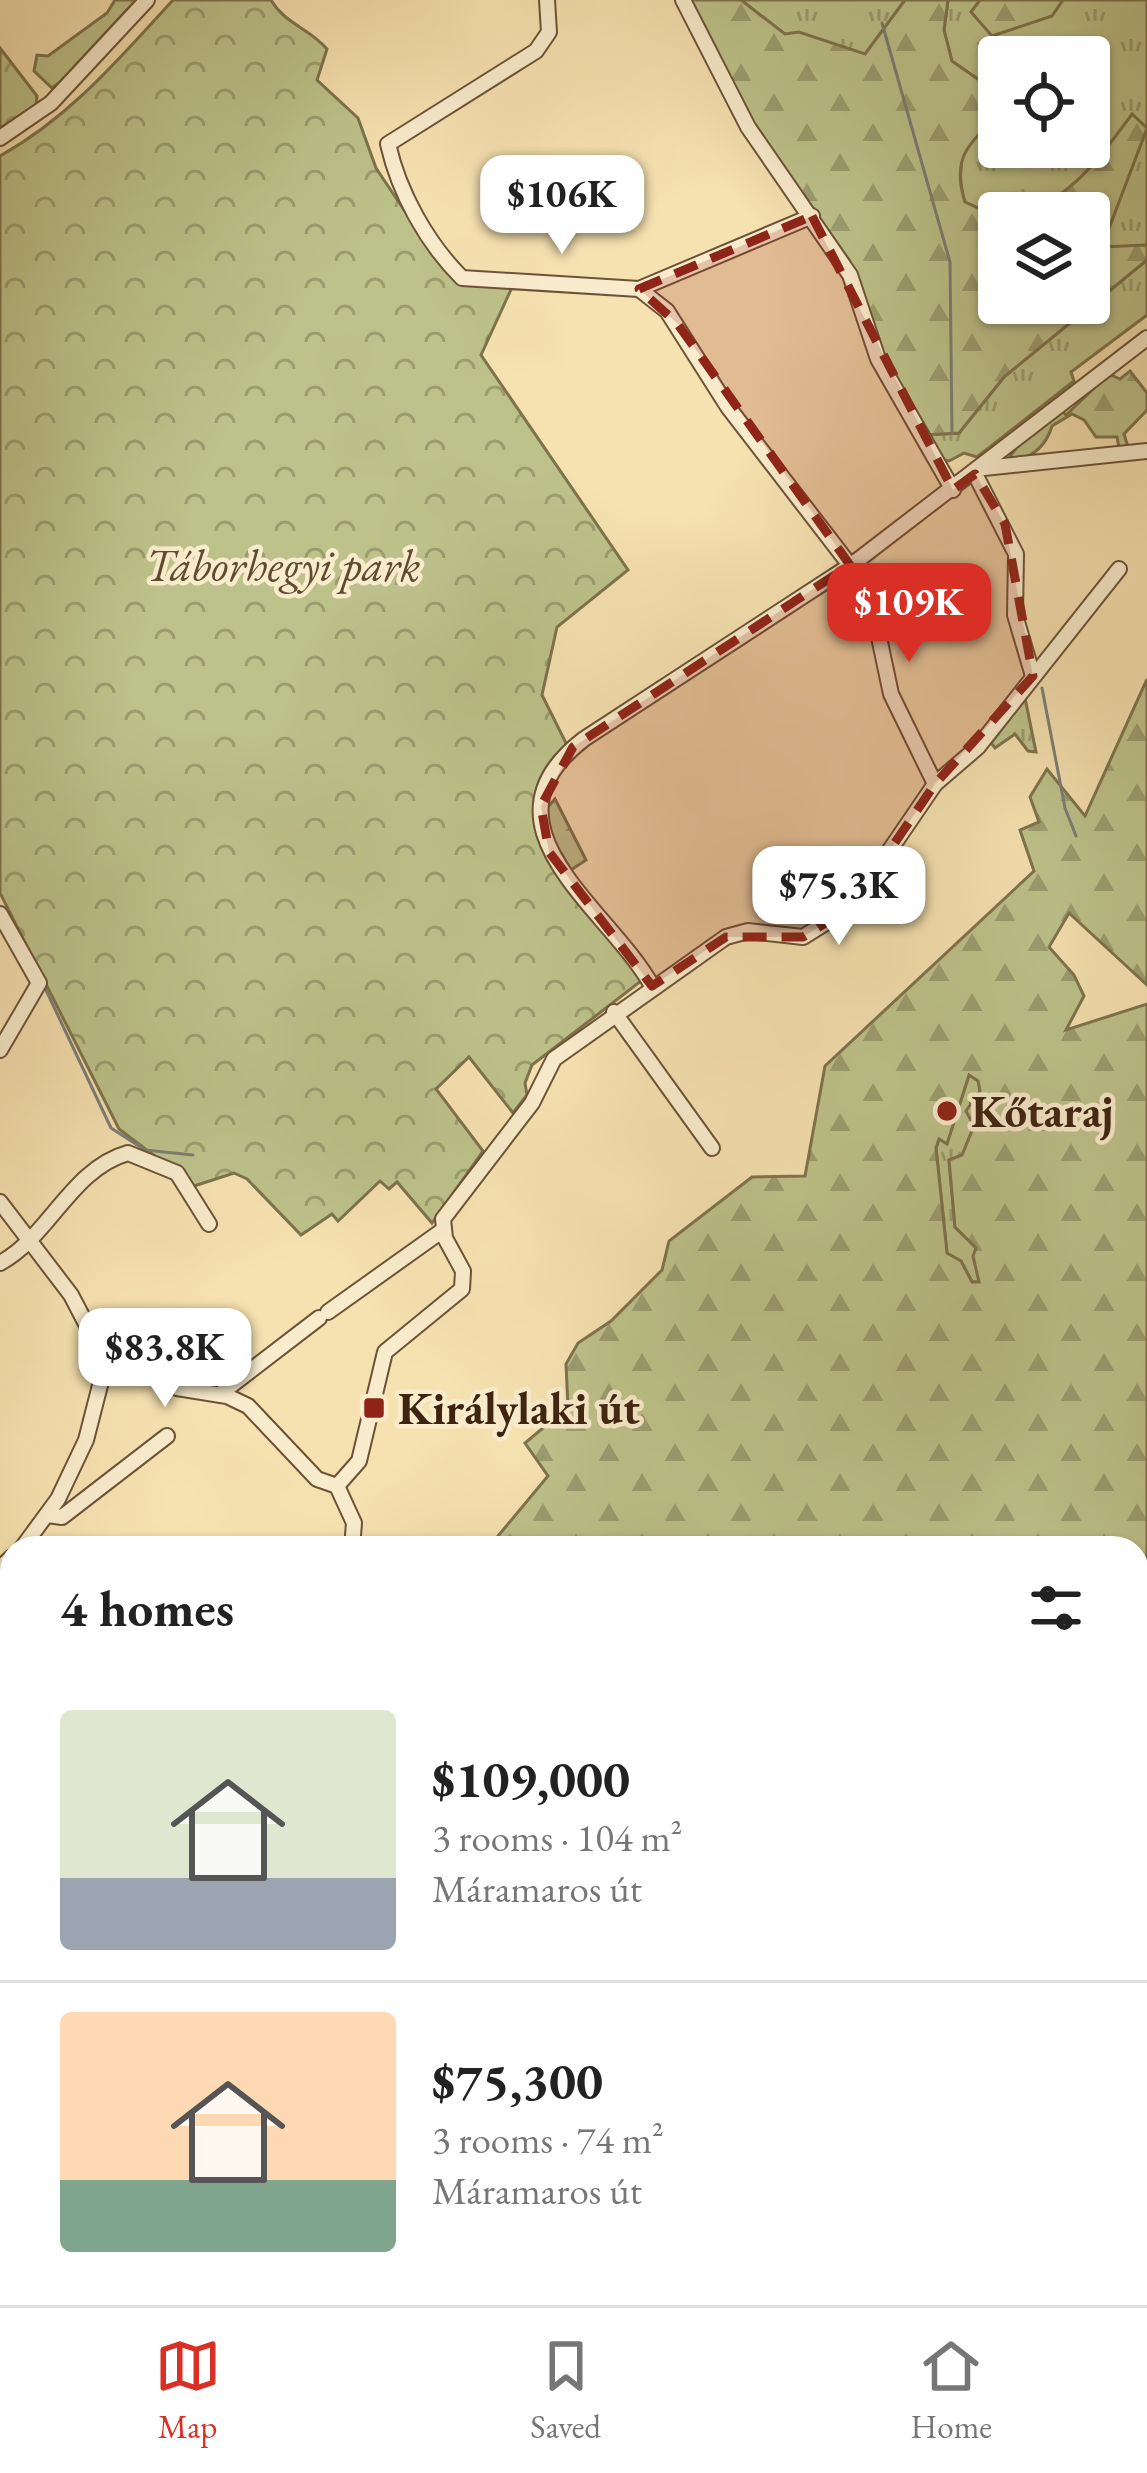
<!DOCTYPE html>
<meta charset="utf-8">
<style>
body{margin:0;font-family:"EB Garamond",serif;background:#f2f2f2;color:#222;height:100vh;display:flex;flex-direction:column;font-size:45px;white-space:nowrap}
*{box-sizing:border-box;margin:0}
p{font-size:39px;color:#767676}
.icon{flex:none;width:66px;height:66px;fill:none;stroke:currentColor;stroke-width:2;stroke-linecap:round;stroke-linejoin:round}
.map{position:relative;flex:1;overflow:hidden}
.sheet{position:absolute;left:0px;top:1536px;width:1149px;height:771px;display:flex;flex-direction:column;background:#fff;border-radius:36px 36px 0 0;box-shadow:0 3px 9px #0004}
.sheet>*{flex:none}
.controls{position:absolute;left:978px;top:36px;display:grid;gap:24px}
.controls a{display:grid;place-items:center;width:132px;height:132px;border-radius:12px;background:#fff;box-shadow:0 3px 9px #0004;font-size:60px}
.price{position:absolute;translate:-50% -102px;padding:0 27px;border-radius:24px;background:#fff;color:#222;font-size:39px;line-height:78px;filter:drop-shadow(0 3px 6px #0008)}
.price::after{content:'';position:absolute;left:50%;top:72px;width:36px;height:27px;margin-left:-18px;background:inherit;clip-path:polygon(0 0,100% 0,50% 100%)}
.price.selected{background:#d93025;color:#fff}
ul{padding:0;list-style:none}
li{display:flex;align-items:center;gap:36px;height:300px;padding:0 60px}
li+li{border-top:3px solid #e0e0e0}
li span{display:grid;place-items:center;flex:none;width:336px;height:240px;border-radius:12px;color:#555}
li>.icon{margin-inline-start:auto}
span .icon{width:144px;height:144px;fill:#fffc;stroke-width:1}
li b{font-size:51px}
h2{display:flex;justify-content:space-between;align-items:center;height:144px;padding:0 60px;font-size:51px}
.menu{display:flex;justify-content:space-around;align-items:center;height:168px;border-top:3px solid #e0e0e0;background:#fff;font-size:33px;color:#767676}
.menu a{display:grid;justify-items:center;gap:6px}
.menu .selected{color:#d93025}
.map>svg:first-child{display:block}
</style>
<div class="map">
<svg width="1147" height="2305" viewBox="0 0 1147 2305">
<defs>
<pattern id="grass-tufts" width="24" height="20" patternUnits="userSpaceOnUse" patternTransform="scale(3)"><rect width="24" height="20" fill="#bdc28a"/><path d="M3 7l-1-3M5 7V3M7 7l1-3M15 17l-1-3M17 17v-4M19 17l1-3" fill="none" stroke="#9b9d6f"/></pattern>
<pattern id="forest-firs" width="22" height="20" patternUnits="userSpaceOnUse" patternTransform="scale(3)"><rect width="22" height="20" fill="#bdc28a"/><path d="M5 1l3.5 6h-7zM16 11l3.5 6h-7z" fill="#9b9d6f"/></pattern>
<pattern id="park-crowns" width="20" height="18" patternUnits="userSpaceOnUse" patternTransform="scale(3)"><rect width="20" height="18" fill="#bdc28a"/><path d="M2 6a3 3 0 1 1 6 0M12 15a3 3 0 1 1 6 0" fill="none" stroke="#9b9d6f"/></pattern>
</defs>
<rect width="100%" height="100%" fill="#f6e1b0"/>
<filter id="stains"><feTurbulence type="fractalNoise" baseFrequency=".00167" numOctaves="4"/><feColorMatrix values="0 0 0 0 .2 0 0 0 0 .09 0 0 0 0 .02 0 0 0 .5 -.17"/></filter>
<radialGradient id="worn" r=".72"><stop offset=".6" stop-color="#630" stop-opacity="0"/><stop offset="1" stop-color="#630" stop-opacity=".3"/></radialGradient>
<!-- grass -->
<g fill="url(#grass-tufts)" stroke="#7e734c" stroke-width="3" fill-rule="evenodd">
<path d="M741,0H905L865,55L785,35Z"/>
<path d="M948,0H1147V245L1101,248L1147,128C1101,161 1057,213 999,213V218L965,202C951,159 973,127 992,89L952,62L944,30ZM999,57H1089V147H999Z"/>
<path d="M1147,260V315L1071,372L1074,381L977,457L964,453L949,461L939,459L926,435L959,433L1004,377Z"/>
<path d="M1025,698L1036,752L1028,751L1015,734L995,748L991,743Z"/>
<path d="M969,1075L979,1081L980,1092L970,1100L974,1126L962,1156L949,1160L955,1227L977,1248L980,1282H972L961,1261L947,1254L936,1148L939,1138L947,1143Z"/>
<path d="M906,2295H1037L1040,2305H917Z"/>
</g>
<!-- forest -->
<g fill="url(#forest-firs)" stroke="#7e734c" stroke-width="3" fill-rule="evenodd">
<path d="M115,0H136L60,82L52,88L34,71L37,55L48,56L107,13Z"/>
<path d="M688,0H741L785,34L799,32L865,54L905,0H948L944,30L952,61L992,89L998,116C968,144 951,159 965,202L999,218V303H1089V213H1025C1074,195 1102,155 1132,114L1147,128L1102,247L1147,245V260L1004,377L959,433L926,435L894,380L849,260L750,122Z"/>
<path d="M980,0H1063L1052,16L992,36L971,12Z"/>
<path d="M1130,371L1147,393V410L1124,434L1128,447L1119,448L1117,437H1096L1084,420L1072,414L1052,426C1045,449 1029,460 1006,462L1022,440L1061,410L1066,415L1109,374L1120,379Z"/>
<path d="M1147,679V985L1069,913L1049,947L1074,975L1084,996L1066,1030L1147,1004V2305H1040L1037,2295H1137V1548H488L548,1476L525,1443L568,1407L566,1364L578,1343L611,1321L662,1270L669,1241L752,1177L805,1176L825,1066L1034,871L1020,830L1039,822L1030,797L1047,769L1085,816ZM969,1075L978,1081L980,1091L966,1111L974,1126L962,1155L949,1160L955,1227L976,1248L973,1256L979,1282H972L961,1261L947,1253L936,1148L939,1139L947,1144Z"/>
<path d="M555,799L586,860L571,870L550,835L547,808Z"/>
<path d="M12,2088V2295H906L917,2305H0V2099Z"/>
</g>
<!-- park -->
<g fill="url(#park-crowns)" stroke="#7e734c" stroke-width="3">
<path d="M173,0H271C285,24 309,28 327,49L317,80L358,118L376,168L433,253L461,281L514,283L481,355L628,570L557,627L542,695L567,745C476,819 601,916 641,981L532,1065L525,1083L527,1095L513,1113L469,1057L436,1089L483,1151L432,1223L397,1182L389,1189L380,1181L338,1221L332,1214L301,1235L247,1179L234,1173L194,1186L119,1129L0,893V156C70,117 119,59 173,0Z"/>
<path d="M0,48L37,96L36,107L0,128Z"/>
</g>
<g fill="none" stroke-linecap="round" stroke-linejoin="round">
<!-- stream -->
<g stroke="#7b7e74" stroke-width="3">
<path d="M882,23L950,262L952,433"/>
<path d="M1042,688L1065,808L1076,836"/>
<path d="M45,988L111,1128L145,1150L193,1155"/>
</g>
<defs>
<g id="minor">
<path d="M547,0L549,32L536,51L388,144C399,193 427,243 462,278L639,289L667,311L728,407L869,590L891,694L935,784"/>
<path d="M683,0L748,127L850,275L878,359L953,490"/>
<path d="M0,138L51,103L147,0"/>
<path d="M639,289L812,216"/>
<path d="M984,468L1147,451"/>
<path d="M975,474L1016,554L1015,615L1033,676"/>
<path d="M0,914L39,983L0,1050"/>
<path d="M652,986C609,908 471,826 584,739L854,563L1147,338"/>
<path d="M614,1012L712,1148"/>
<path d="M0,1202L71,1295L106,1362"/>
<path d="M0,1263C49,1237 71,1169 128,1153L177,1173L209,1224"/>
<path d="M328,1312L443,1230"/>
<path d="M106,1362L130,1355L177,1388L227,1396L248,1406L317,1479L337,1486"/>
<path d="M220,1394L319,1318"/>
<path d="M337,1486L359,1461L385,1352L462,1289L463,1271L445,1238L443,1219L532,1103L554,1059L726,937L748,931L803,937L851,907L935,784L978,747L1119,569"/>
<path d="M337,1486L354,1523L352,1548"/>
<path d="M48,1515L62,1517L167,1436"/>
<path d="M22,1548L58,1499L86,1440L106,1362"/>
<path d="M0,1568L12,1557"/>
<path d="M0,1721L12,1691"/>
<path d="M0,1907L12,1896"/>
<path d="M1137,2287L1147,2277"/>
<path d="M1119,2305L1129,2295"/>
</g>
</defs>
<!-- minor casing -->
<use href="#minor" stroke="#6c5337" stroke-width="18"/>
<!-- minor -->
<use href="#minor" stroke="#f9eccc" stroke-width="14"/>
</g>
<!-- marked area -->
<path fill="#8f2418" fill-opacity="0.2" stroke="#8f2418" stroke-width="9" stroke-dasharray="24 15" stroke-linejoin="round" d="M812,216L953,490L975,474L1005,524L1033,676L935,784L851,907L803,937H726L652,986L549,852L541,806L573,747L850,565L677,323L639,289Z"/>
<!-- markers -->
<g fill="#8f2418" stroke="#f9eccc" stroke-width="4.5">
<circle cx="947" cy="1111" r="12"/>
<rect x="362" y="1396" width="24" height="24" rx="6"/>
</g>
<g text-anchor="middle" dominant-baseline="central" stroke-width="9" stroke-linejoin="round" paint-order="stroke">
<!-- park labels -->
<g font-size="45" font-style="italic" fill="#5e4c2e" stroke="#f9eccc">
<text x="283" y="565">Táborhegyi park</text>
</g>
<!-- poi labels -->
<g font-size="45" font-weight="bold" fill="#3e240f" stroke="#f9eccc" text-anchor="start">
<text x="971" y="1111">Kőtaraj</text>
<text x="398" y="1408">Királylaki út</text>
</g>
</g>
<rect width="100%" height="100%" filter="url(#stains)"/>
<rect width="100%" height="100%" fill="url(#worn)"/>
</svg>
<div class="controls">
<a><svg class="icon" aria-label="locate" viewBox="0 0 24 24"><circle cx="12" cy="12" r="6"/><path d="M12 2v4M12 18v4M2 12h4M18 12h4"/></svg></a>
<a><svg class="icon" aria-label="layers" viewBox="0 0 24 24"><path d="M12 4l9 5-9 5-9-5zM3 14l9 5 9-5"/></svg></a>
</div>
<b class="price" style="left:562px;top:257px">$106K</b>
<b class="price selected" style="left:909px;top:665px">$109K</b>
<b class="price" style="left:839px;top:948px">$75.3K</b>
<b class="price" style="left:165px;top:1410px">$83.8K</b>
<section class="sheet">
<h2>4 homes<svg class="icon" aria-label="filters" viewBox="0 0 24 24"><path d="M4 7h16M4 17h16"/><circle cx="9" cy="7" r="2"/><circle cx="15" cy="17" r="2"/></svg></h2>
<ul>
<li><span style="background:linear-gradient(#dfe7d0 70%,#9aa5b1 0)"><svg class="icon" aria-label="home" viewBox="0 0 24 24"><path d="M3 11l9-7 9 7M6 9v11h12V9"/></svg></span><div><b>$109,000</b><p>3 rooms · 104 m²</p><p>Máramaros út</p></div></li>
<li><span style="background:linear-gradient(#ffd9b3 70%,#7fa58c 0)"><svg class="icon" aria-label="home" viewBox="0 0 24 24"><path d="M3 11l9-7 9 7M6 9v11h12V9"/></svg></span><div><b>$75,300</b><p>3 rooms · 74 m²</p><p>Máramaros út</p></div></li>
</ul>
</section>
</div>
<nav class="menu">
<a class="selected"><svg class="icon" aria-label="map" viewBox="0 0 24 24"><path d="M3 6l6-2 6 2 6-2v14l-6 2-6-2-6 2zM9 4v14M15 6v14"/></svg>Map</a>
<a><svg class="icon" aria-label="saved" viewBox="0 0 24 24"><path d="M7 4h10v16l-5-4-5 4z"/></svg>Saved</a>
<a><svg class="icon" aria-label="home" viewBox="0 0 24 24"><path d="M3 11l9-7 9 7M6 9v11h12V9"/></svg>Home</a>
</nav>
